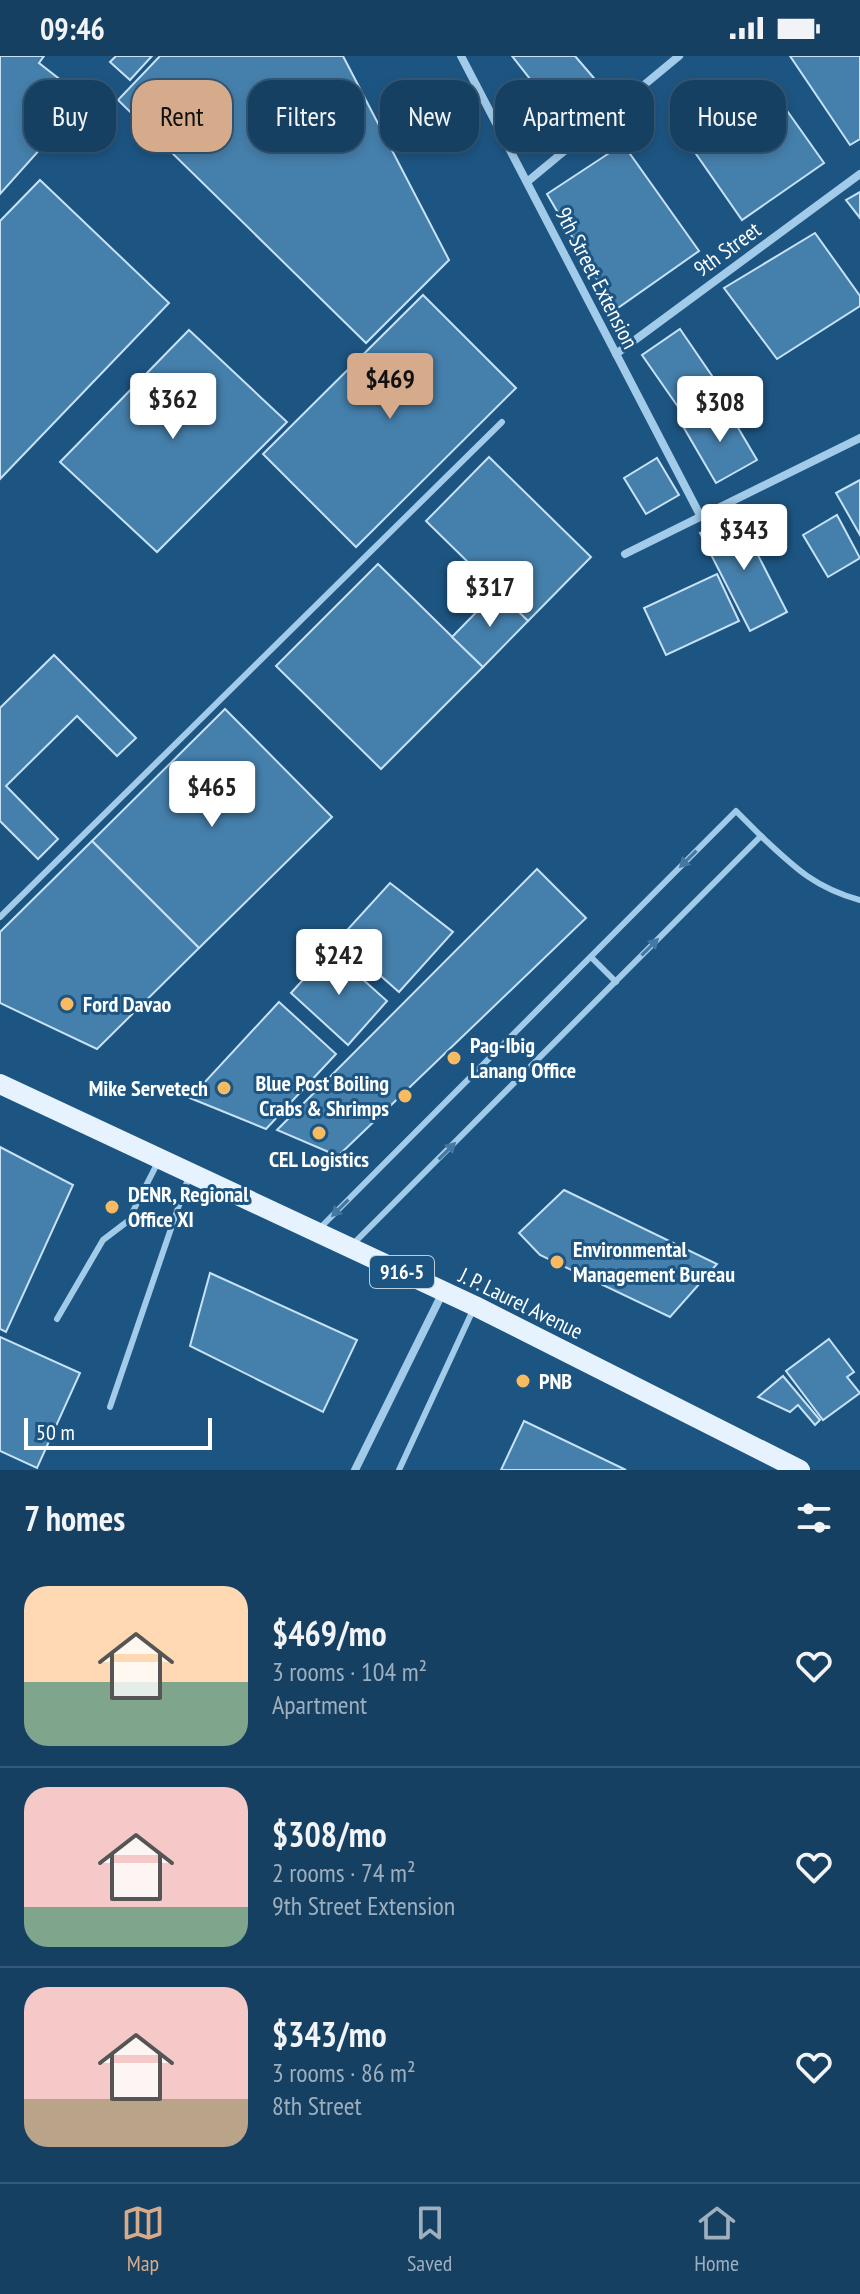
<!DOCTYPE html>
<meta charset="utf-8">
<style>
body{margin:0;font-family:"PT Sans Narrow",sans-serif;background:#1f4768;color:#f1f3f6;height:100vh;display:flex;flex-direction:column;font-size:30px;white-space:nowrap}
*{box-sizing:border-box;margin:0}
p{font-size:26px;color:#9eafbe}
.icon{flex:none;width:44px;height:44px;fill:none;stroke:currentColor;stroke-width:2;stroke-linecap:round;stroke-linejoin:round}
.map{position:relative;height:1414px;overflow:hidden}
.details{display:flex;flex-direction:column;background:#164062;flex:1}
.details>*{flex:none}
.hud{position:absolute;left:24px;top:24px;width:812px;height:72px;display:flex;gap:16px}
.scale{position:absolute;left:24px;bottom:20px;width:188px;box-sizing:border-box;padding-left:8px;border:4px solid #fff;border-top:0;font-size:22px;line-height:28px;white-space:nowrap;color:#fff;-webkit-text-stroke:6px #1d5582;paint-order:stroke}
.price{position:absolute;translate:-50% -68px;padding:0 18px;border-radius:8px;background:#fff;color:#222;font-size:26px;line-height:52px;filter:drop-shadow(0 2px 4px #0008)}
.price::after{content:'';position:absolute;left:50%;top:48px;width:24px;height:18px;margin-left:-12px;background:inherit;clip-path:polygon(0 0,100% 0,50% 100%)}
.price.active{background:#d6ab8b;color:#111}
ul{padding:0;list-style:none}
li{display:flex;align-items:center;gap:24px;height:200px;padding:0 24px}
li+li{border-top:2px solid #355977}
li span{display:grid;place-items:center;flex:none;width:224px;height:160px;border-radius:24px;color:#555}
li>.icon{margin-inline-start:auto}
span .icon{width:96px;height:96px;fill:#fffc;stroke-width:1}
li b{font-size:34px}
h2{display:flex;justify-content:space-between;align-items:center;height:96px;padding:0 24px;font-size:34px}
.chip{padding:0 28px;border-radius:24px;background:#164062;box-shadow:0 4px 12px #0003,0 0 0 2px #355977;font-size:28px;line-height:72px}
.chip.active{background:#d6ab8b;color:#111}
.status{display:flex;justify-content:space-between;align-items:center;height:56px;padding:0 40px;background:#164062;direction:ltr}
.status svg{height:22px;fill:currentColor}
.dock{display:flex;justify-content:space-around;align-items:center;height:112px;border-top:2px solid #355977;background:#164062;font-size:22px;color:#9eafbe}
.dock a{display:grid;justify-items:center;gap:4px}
.dock .active{color:#d6ab8b}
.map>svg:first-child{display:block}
</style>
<div class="status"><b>09:46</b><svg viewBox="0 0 49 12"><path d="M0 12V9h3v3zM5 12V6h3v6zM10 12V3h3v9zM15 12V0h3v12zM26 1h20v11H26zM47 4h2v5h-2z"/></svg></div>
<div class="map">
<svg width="860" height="1414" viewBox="0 0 860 1414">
<rect width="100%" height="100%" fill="#1d5582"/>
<!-- building -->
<g fill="#457fab" stroke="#c7e2f7" stroke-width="2">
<path d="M0,0H44L39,7L85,43L0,138Z"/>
<path d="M116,0H152L130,24L110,6Z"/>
<path d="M160,0H343L449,204L366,287L118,44Z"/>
<path d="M512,0H575L599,28L560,61Z"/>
<path d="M790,0H860V83L850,89Z"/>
<path d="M766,25L824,107L742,164L687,85Z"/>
<path d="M623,88L699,195L615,254L547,138Z"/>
<path d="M40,124L169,247L0,423V165Z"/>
<path d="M860,136V162L846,144Z"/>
<path d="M815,177L860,240V250L777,303L724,232Z"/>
<path d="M423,239L516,332L356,491L263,398Z"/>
<path d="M680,273L721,333L683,358L642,299Z"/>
<path d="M189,274L287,366L157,496L60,406Z"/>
<path d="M724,348L757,404L716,427L684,372Z"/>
<path d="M489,401L591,501L528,565L426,465Z"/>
<path d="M657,402L679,439L646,458L624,422Z"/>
<path d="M860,424V479L836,437Z"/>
<path d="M737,458L787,556L750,575L700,477Z"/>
<path d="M837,459L860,502L828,521L803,479Z"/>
<path d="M378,508L483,611L381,713L276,610Z"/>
<path d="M717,518L739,565L666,599L644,552Z"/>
<path d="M497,535L528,565L483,611L452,581Z"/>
<path d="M54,599L136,682L117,700L77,660L6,730L58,783L38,803L0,765V652Z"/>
<path d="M225,653L332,761L199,892L92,785Z"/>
<path d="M92,785L199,892L97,993L0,947V876Z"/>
<path d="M537,813L586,862L338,1100L277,1074Z"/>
<path d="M390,827L453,876L399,936L339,883Z"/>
<path d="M330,894L387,945L348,989L291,937Z"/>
<path d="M279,946L336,998L266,1073L190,1042Z"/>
<path d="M0,1091L73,1129L6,1276L0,1273Z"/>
<path d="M564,1134L717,1208L670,1261L540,1199L519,1177Z"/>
<path d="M210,1217L357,1284L323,1356L190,1290Z"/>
<path d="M0,1281L80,1317L37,1412L0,1395Z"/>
<path d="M829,1283L854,1316L847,1321L860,1337L823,1364L786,1315Z"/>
<path d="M783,1320L820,1364L815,1369L798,1349L790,1356L758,1341Z"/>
<path d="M524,1365L626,1414H501Z"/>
</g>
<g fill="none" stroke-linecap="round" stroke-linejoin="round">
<!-- service -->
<g stroke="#a2cbe9" stroke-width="6">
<path d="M761,780C794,811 815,832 860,844"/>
<path d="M0,861L502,366"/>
<path d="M591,901L616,926"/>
<path d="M319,1173L736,755L761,780L352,1189"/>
<path d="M57,1263L103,1184L128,1165L158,1106"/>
<path d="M110,1351L189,1120"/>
<path d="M399,1414L473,1254"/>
</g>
<!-- minor -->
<g stroke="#a2cbe9" stroke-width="8">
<path d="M461,0L701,461"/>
<path d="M527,126L679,0"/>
<path d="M616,298L860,118"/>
<path d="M625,498L860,382"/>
<path d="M355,1414L443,1236"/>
</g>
<!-- primary -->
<path stroke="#e6f2fe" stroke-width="20" d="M0,1028L475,1250L800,1414"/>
</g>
<!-- one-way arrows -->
<defs><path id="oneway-solid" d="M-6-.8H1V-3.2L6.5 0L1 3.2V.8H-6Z" transform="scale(2)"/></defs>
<g fill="#4578a1">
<use href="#oneway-solid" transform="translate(688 803) rotate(135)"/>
<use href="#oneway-solid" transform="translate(650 891) rotate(-45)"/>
<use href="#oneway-solid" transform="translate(447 1095) rotate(-45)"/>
<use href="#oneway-solid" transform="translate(340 1152) rotate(135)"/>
</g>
<!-- markers -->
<g fill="#f9bb61" stroke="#1d5582" stroke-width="3">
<circle cx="67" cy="948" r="8"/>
<circle cx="454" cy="1002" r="8"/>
<circle cx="224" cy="1032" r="8"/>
<circle cx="405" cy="1040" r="8"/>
<circle cx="319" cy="1077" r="8"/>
<circle cx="112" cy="1151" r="8"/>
<circle cx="557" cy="1206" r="8"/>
<circle cx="523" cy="1325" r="8"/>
</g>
<g text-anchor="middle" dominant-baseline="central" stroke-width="6" stroke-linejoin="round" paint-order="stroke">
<!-- shield labels -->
<rect fill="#1d5582" stroke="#bbccda" stroke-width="2" x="370" y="1200" width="64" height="32" rx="6"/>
<g font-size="20" font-weight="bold" fill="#fff">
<text x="402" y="1216">916-5</text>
</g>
<!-- street labels -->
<g font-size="22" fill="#fff" stroke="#1d5582">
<text transform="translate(727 193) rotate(-36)">9th Street</text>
<text transform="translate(597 222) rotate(63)">9th Street Extension</text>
<text transform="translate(521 1247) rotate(26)">J. P. Laurel Avenue</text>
</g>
<!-- poi labels -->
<g font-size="22" font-weight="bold" fill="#fff" stroke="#1d5582" text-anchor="start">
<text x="83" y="948">Ford Davao</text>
<text x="470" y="989">Pag-Ibig<tspan x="470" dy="25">Lanang Office</tspan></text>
<text x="389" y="1027" text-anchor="end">Blue Post Boiling<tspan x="389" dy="25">Crabs &amp; Shrimps</tspan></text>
<text x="208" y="1032" text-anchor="end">Mike Servetech</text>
<text x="319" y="1103" text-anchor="middle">CEL Logistics</text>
<text x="128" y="1138">DENR, Regional<tspan x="128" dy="25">Office XI</tspan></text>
<text x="573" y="1193">Environmental<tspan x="573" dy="25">Management Bureau</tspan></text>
<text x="539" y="1325">PNB</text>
</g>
</g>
</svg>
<div class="scale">50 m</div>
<b class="price active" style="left:390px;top:365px">$469</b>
<b class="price" style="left:173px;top:385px">$362</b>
<b class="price" style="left:720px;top:388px">$308</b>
<b class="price" style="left:744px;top:516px">$343</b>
<b class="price" style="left:490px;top:573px">$317</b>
<b class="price" style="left:212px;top:773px">$465</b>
<b class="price" style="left:339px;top:941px">$242</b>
<div class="hud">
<a class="chip">Buy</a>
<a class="chip active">Rent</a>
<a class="chip">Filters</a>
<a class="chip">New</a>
<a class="chip">Apartment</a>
<a class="chip">House</a>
</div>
</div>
<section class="details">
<h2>7 homes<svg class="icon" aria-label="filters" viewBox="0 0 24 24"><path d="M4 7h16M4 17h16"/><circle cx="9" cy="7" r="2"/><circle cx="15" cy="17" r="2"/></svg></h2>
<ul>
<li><span style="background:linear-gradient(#ffd9b3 60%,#7fa58c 0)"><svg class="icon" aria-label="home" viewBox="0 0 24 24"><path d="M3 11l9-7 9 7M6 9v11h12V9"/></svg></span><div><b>$469/mo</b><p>3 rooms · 104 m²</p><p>Apartment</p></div><svg class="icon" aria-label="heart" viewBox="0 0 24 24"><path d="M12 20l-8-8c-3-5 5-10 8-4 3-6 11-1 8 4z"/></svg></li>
<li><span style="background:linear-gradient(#f6c9c9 75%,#7fa58c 0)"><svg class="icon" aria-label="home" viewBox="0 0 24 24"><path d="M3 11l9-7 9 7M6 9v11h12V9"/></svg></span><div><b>$308/mo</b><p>2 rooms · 74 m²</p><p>9th Street Extension</p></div><svg class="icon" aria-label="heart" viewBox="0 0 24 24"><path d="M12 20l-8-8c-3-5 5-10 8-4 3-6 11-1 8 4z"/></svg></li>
<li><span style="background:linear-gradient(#f6c9c9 70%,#b9a48a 0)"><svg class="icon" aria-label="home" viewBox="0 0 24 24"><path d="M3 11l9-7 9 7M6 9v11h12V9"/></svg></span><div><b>$343/mo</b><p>3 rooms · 86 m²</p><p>8th Street</p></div><svg class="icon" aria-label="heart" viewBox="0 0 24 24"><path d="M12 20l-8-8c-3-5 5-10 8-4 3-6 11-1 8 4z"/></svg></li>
</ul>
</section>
<nav class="dock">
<a class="active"><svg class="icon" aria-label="map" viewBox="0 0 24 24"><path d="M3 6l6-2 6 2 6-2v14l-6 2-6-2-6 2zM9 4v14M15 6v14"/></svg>Map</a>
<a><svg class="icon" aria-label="saved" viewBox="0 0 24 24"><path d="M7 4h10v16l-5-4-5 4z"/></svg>Saved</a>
<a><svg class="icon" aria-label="home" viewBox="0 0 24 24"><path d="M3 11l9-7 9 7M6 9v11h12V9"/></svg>Home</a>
</nav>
